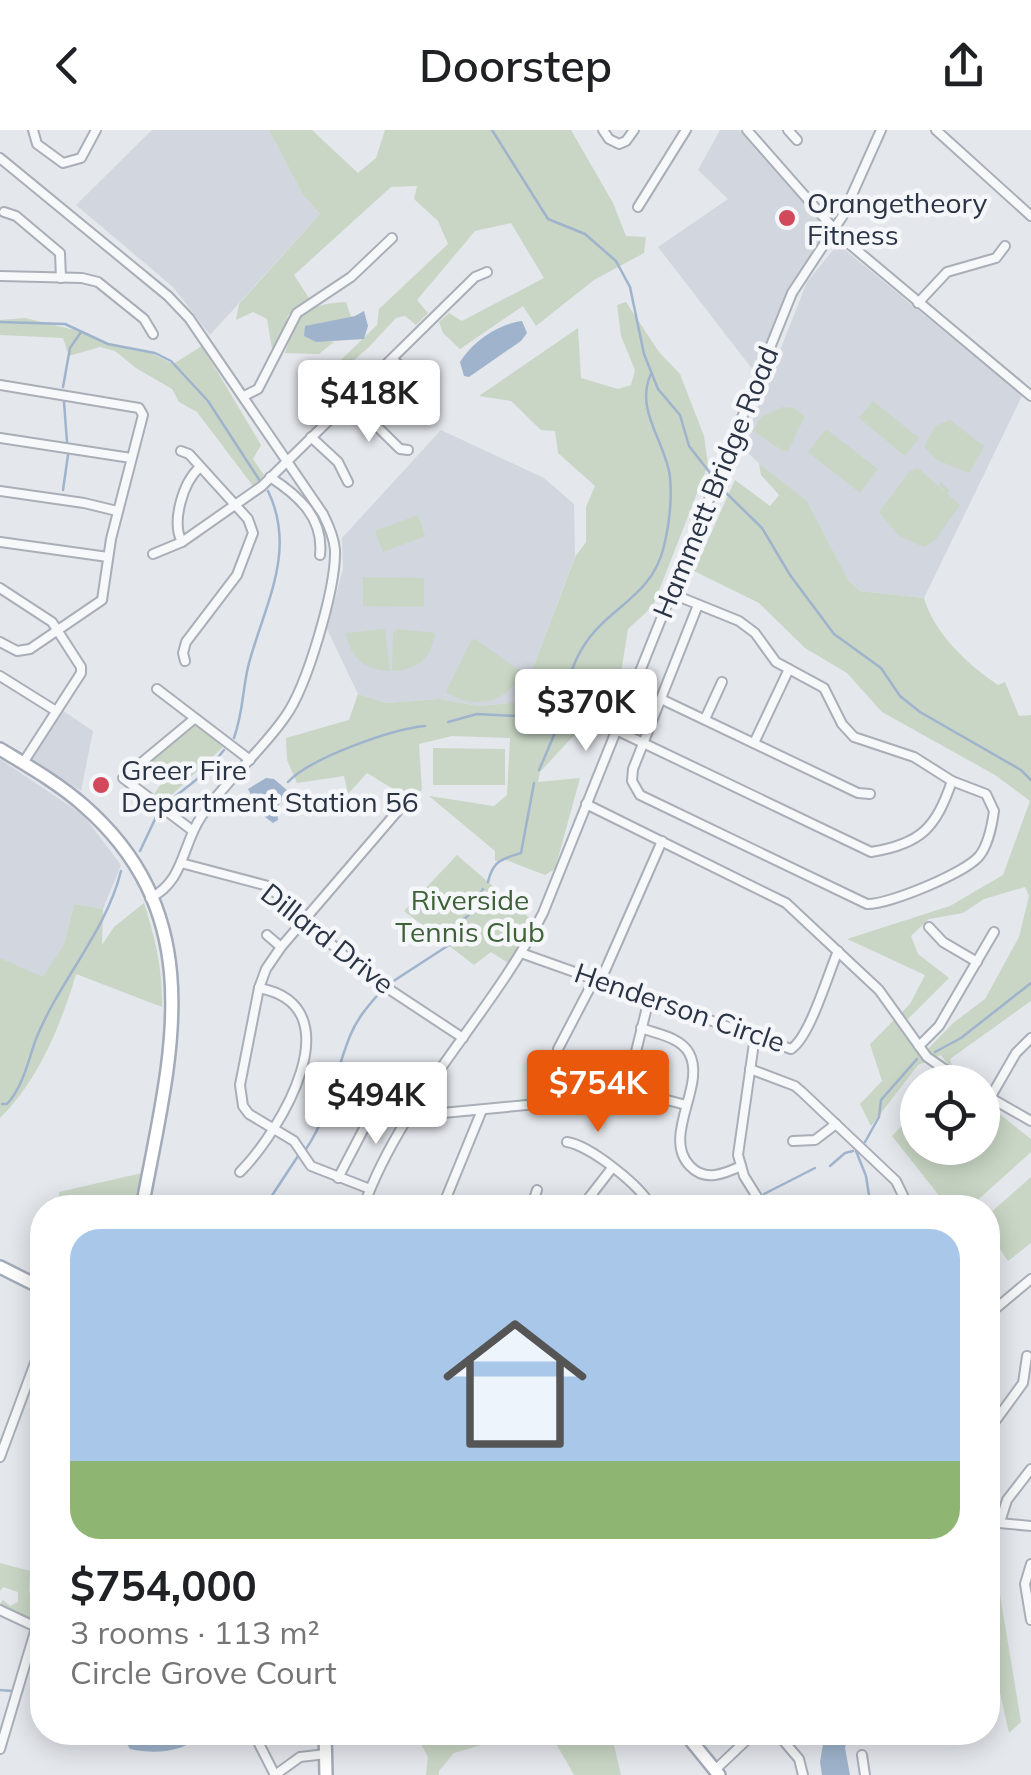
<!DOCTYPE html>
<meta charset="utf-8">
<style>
body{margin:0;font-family:Mulish,sans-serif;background:#f6f6f6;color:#202124;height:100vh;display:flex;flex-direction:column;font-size:38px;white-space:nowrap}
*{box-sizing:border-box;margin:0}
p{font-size:32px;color:#757577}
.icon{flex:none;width:55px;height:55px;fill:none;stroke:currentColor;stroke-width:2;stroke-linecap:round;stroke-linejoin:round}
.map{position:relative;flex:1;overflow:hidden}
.details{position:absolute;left:30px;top:1065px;width:970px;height:550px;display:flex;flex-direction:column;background:#fff;border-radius:40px;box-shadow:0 5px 25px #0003}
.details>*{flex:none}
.buttons{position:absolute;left:900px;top:935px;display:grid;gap:20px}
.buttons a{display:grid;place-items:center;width:100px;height:100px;border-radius:50%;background:#fff;box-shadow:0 5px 25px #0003;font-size:50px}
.price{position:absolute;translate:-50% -85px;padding:0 22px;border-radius:10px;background:#fff;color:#222;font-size:32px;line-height:65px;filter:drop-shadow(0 2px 5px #0008)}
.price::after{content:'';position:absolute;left:50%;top:60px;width:30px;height:22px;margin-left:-15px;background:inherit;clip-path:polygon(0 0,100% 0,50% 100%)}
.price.on{background:#ea580c;color:#fff}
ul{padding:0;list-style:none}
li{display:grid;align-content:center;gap:20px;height:530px;padding:0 40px}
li+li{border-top:2px solid #e0e0e0}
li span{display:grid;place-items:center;height:310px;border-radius:30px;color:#555}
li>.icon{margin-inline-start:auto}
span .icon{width:180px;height:180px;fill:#fffc;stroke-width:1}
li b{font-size:42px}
header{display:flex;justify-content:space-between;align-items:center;height:130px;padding:0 40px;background:#fff;font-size:45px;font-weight:600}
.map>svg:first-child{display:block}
</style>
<header><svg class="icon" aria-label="back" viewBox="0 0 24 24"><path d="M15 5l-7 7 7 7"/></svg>Doorstep<svg class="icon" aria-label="share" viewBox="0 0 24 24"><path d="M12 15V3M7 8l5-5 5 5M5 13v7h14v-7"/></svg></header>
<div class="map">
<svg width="1031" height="1645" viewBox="0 0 1031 1645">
<rect width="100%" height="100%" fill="#e4e7ec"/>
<!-- built -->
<g fill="#d2d6de">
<path d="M152,0H269L303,65L320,84L210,205L173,157L76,75Z"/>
<path d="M720,0H739L828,101L797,145L753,240L658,117L728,69L698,40Z"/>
<path d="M838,114L1022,266L924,468L860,461L847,449L807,371L768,342L742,317L807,152Z"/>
<path d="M441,300L544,348L574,374L575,426L520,572L479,576L439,569L387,573L358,564L327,499L343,439L342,408Z"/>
<path d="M62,580L93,601L81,661L33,629Z"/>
<path d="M0,629L83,685L121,735L103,779L74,774L64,814L43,848L0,828Z"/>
</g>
<!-- green -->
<g fill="#c9d6c5" fill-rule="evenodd">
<path d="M269,0H312L358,43L376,28L385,0H571L613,73L626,106L646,107L644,123L594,150L536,196L523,176L460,219L443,203L439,192L449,183L462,191L544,148L511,93L475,101L417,170L428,183L416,195L405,186L396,188L368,218L318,261L317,253L377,195L379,179L448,114L438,91L414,69L417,56L391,57L294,145L309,168L288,185L278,224L272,219L267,189L253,182L236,190L239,174L320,84L303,65Z"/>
<path d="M346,172L351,187L309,196L307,207L334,212L319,224L285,223C298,185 304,174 346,172Z"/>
<path d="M626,172L659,222L680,244L704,306L708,335L653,476L628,499L618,561H604L582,580L577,602L540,642L538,652L580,648L555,739L545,745L506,730L495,731V721L429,666L494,676L507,665L510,608L452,606L419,614L422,660L408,668L367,643L348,664L344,646L297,653L287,630L286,608L349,590L358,564L387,573L439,569L479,576L520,572L575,427L586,412V377L595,356L558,323L555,301L541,300L511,271L479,266L578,198L581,248L618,259L631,255L635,240L621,206L617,175Z"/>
<path d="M25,188L79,201L107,214L151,223L173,234L202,216L261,315L253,329L264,345L253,356L197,282L179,272L172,259L136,238L115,221L100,217L69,226L63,208L0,205V190Z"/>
<path d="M873,271L919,308L905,326L859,288Z"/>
<path d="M783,277L794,278L805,286L788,321H783L753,301L761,287Z"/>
<path d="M950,290L984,316L969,343L937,330L924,317L935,296Z"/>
<path d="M826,299L878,339L860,363L808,322Z"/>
<path d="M759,334L807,371L848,450L860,461L924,468C934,503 968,535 998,555L1005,552L1019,586L1031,585V871L950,929L957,952H937L949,936L941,925L918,935L871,996L860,974L882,951L870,914L910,874L925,845L847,809L950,776L1003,745L1030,671L995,645L882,582L847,543L805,518L759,473L694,441L735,350L770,376L779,365L761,345ZM1025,757L1029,766L1019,807L985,869L953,893L927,920L906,891L949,848L918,824L911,806L929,789L963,783L984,769Z"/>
<path d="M918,338L946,363L939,354L941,352L950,361L947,364L960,375L935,410L924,417L899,406L879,382L910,341Z"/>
<path d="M418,385L425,406L383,422L375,401Z"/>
<path d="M363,447L424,448V477L363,476Z"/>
<path d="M385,499L390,541C365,540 350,528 346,503Z"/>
<path d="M397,499L435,503C431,528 418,540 392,541L393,503Z"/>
<path d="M475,509L522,542C507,574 475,580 446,562L471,511Z"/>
<path d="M195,595L223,617L163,673L153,666L169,642L163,636H156L137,653L127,647Z"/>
<path d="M433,618L505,619V655H433Z"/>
<path d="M457,725L534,792L511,835L491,822L474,835L404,781Z"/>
<path d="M144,773C155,808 163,840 162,877L76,844C61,895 38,951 0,988V828L43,847L64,814L74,774L103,779L102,815L114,797Z"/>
<path d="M983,971L1031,1009V1022L970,1077H948L892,1006L917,980L918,1018H982Z"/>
<path d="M142,1043L135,1077H59V1062Z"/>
<path d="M1031,1047V1113L1008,1131L988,1102V1085Z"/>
<path d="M991,1410L1021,1592L1009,1603L997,1549L995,1515L988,1499V1413Z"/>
<path d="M0,1433L30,1441L29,1462C37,1472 37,1478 33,1490L0,1474L3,1470L10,1476L18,1472V1462L3,1457L0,1461Z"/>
<path d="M415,1603H522L454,1623L439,1641V1645H426L428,1627Z"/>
<path d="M550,1603H611L621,1645H574Z"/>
</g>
<!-- water -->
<g fill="#9fb4cc">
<path d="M364,181L368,196L364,209L316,212L304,206L305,196L355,186Z"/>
<path d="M522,191L527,203L521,211L469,247L464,246L460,232C472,212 498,194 522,191Z"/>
<path d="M266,648L274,649L288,661L277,678L278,690L273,693L261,684L248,659Z"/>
<path d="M127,1603V1602L204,1603C184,1622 157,1625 130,1619L125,1611Z"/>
<path d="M825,1603H848L845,1618L850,1645H822L820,1632Z"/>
</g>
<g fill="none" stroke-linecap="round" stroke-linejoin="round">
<!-- stream -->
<g stroke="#9fb4cc" stroke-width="2.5">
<path d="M492,0L548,89L585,104L616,131L630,157L644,224L658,259L680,285L689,316L714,348"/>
<path d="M0,192L65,194L108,214L155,223L171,231L208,271L260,351"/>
<path d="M63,257L70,218L81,202"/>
<path d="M64,272L67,312"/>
<path d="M718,355L762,398L790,445L834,504L881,538L900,566L920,582L1021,640L1031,650"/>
<path d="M63,360L68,325"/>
<path d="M535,584L567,547"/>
<path d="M448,592L477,584L516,586"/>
<path d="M234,608C244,579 242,560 249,533C265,474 297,421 268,361"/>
<path d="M539,640C545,626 552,611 557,597C566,569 567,542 583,517C607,477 652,468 664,416C669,395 672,369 670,347C666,312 634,280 651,244"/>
<path d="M288,652C310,628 392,599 425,596"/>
<path d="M167,673L206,642L224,620"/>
<path d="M140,721L157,685"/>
<path d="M488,752C493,731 501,729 521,723L534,653"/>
<path d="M392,852L452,813L458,793L468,786L483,759"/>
<path d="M935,922L961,908L1031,853"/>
<path d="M2,974H7C23,957 28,931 36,909C59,851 106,802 121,741"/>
<path d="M865,1012L879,987L881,970L917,929"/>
<path d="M306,1019C330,984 334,945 350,906C357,888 369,875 382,860"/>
<path d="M856,1021L866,1046L871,1078"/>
<path d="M830,1036L845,1023L853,1021"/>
<path d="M764,1064L815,1038"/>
<path d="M271,1067L298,1026"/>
<path d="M743,1078L750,1073"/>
<path d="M0,1560L12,1561"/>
</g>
<defs>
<g id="minor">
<path d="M33,0L37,14L63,33L81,28L96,0"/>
<path d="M603,0L609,9L619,14L626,11L634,0"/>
<path d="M747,0L841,107L1031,266"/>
<path d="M788,0L797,10"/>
<path d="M936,0L1031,86"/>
<path d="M0,28L168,166L189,188L323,384C329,396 334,407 335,420C336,458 307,557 285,587C260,623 225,651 201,687C182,715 184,752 150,768"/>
<path d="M638,77L686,0"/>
<path d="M4,82L16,86L60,123L61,148"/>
<path d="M0,146L82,148L98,152L144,189L153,204"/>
<path d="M918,173L947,142L996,128L1005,116"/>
<path d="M393,229L419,256L429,260"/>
<path d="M0,255L139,278L143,285L111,409L102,470L30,519L17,521L0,512"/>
<path d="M244,266L258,259L297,183L351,147L392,108"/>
<path d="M350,270L400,319L408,320"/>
<path d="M311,307L338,332L348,352"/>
<path d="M0,308L131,328"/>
<path d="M181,321L189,324L248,389L253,403L237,445L186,512L183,523L185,531"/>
<path d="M270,347C299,366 324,388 320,425"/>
<path d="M0,361L84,373L117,381"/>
<path d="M0,412L108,427"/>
<path d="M182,412C171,392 183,352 200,337"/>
<path d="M153,424L182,412L262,356L475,147L487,142"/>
<path d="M0,458L52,492L81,537V543L23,633"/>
<path d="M670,463L739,491L755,503L776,532L824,558L842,594L854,607L914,627L952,651L986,664L994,681C992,695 989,713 980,725C968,742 888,775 867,774L640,665L632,651L633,639L698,475"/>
<path d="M0,546L56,581"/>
<path d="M157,559L250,630"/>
<path d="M661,569L858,663L870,664"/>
<path d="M705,589L722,552"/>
<path d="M616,600L871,722C922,714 936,697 952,651"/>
<path d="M754,613L789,539"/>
<path d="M586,674L786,773L879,860L927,927L963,952"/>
<path d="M193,701L123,648L194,589"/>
<path d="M181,733L268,756L360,840L463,908"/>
<path d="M929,797L943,812L977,832"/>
<path d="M267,805L281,817"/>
<path d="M521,823L791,919C810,907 828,844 838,821"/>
<path d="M600,852L662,711"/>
<path d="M641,898C657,904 680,907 689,923C707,955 661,1006 690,1036C705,1052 724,1044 741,1036"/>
<path d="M755,906L738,1025L744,1046L764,1078"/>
<path d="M919,916L939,896L994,802"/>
<path d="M750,939L795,956L802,962L896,1051L909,1078"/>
<path d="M656,963L663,969L686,975"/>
<path d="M982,963L1031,991"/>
<path d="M990,968L1016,923L1031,908"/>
<path d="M560,973L558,919L594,850"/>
<path d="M411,986L622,966L626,962L649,869"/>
<path d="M793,1011L815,1010L836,994"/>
<path d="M567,1012C589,1015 643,1057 651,1077"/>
<path d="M240,1042C280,1002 356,876 259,858"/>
<path d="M338,1048L372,983V975"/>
<path d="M370,1059L311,1036L294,1011L249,984L243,976L240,955L259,858L266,839L281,817L402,676"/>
<path d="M280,1076L284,1078"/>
<path d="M363,1078C402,968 491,886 543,783L792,163L842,87L881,0"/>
<path d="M442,1078L482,980"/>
<path d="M531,1078L537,1060"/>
<path d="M581,1078L612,1038"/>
<path d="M988,1185L1031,1149"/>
<path d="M988,1301L1023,1253L1027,1226"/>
<path d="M0,1327L42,1214"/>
<path d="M988,1392L1031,1396"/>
<path d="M1000,1392L1007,1370L1031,1339"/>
<path d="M1031,1434L1025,1454L1031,1490"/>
<path d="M0,1480L36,1497"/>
<path d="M27,1529L42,1525"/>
<path d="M253,1602L275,1645"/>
<path d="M776,1602L799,1629L803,1645"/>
<path d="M0,1619L42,1478"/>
<path d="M862,1625L865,1645"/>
<path d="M715,1640L755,1602"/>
<path d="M275,1645L300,1627L326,1624"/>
</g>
<g id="major">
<path d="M0,619C28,636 58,653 83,675C214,789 169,931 142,1078"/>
<path d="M0,1137L42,1158"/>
<path d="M325,1602L326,1645"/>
<path d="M684,1602L719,1645"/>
</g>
</defs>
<!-- minor casing -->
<use href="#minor" stroke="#a9aeb7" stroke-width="12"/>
<!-- major casing -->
<use href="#major" stroke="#a3abb8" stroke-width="16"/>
<!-- minor -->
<use href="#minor" stroke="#f7f8fa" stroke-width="8"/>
<!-- major -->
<use href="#major" stroke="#fff" stroke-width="11"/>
</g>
<!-- markers -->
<g fill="#d1495b" stroke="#f4f6f9" stroke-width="4">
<circle cx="787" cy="88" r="10"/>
<circle cx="101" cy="655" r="10"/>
</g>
<g text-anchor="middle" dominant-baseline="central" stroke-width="9" stroke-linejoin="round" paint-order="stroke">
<!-- poi labels -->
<g font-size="28" fill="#2b3445" stroke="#f4f6f9" text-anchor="start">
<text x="807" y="72">Orangetheory<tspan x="807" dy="32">Fitness</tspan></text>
<text x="121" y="639">Greer Fire<tspan x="121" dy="32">Department Station 56</tspan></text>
</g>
<!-- street labels -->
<g font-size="28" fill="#2b3445" stroke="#f4f6f9">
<text transform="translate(715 352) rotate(-68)">Hammett Bridge Road</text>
<text transform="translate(328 808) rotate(38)">Dillard Drive</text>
<text transform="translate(680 877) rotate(19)">Henderson Circle</text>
</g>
<!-- park labels -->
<g font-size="28" fill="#3f6138" stroke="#f4f6f9">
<text x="470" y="769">Riverside<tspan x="470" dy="32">Tennis Club</tspan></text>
</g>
</g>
</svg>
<div class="buttons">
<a><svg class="icon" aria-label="locate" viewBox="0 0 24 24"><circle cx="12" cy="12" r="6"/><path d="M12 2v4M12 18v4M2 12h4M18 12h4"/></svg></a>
</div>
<b class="price" style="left:369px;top:315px">$418K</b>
<b class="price" style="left:586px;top:624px">$370K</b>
<b class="price on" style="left:598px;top:1005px">$754K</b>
<b class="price" style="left:376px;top:1017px">$494K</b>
<section class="details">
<ul>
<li><span style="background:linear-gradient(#a9c7e8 75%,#8fb573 0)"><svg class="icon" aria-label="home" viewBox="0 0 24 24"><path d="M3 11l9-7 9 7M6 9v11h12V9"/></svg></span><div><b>$754,000</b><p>3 rooms · 113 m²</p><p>Circle Grove Court</p></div></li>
</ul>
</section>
</div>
